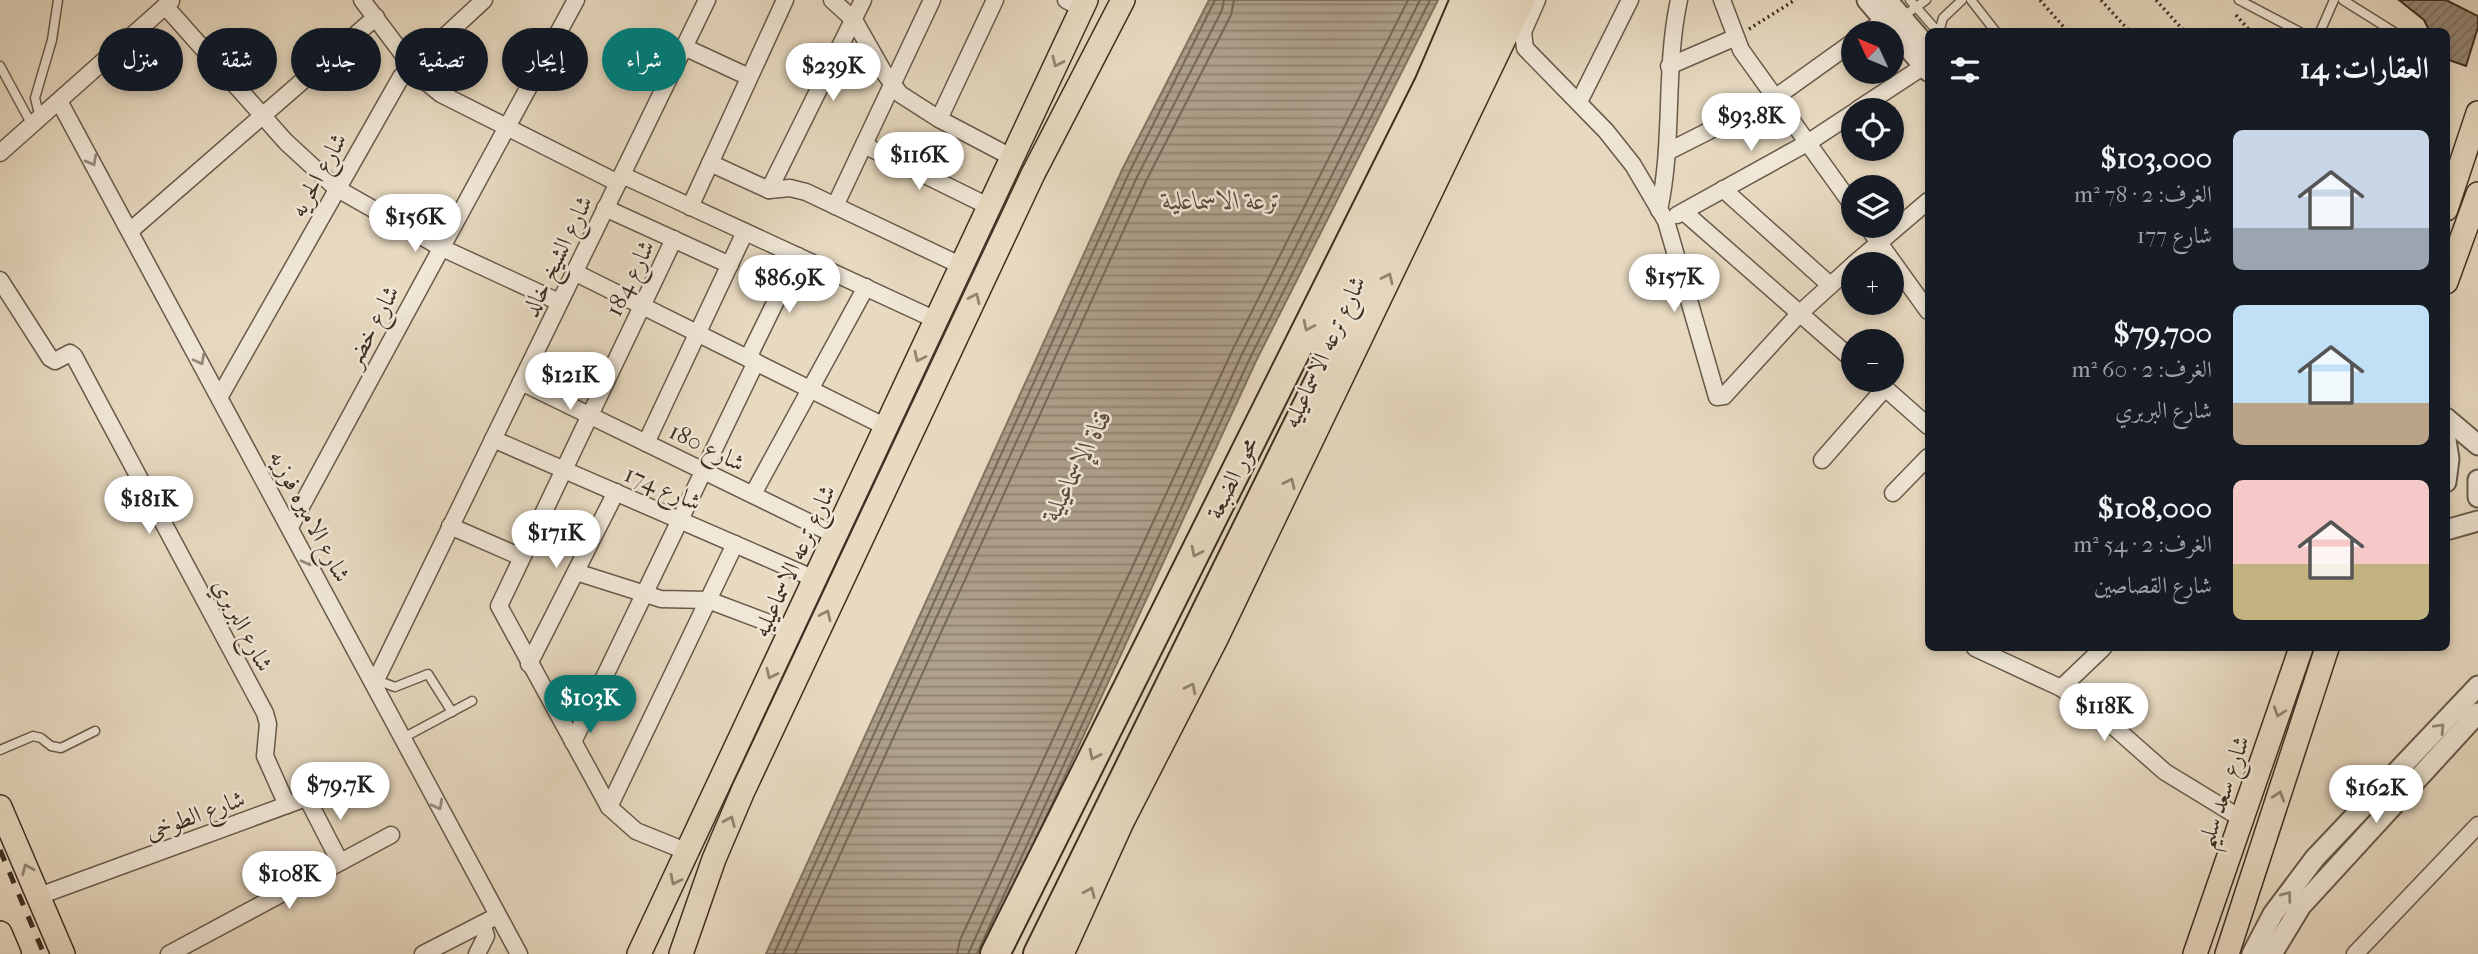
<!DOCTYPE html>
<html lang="ar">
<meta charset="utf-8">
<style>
body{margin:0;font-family:"IM FELL French Canon",Amiri,serif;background:#242831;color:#f1f3f6;direction:rtl;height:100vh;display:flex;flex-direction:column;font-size:26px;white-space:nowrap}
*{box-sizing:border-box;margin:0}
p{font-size:23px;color:#9ea1a6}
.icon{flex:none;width:38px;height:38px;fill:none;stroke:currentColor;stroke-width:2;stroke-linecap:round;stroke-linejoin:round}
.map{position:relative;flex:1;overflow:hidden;direction:ltr}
.details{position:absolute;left:1925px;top:28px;width:525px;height:623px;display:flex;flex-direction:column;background:#171b24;border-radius:10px;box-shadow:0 4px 10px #0003;direction:rtl}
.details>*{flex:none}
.hud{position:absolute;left:21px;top:28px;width:665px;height:63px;direction:rtl;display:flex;gap:14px}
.needle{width:46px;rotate:314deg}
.fabs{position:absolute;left:1841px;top:21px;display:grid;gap:14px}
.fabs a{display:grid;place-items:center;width:63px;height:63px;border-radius:50%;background:#171b24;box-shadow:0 4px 10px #0003;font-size:35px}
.price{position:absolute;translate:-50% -60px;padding:0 16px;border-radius:24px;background:#fff;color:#222;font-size:23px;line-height:46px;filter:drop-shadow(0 2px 4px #0008)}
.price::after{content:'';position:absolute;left:50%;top:42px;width:21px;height:16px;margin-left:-10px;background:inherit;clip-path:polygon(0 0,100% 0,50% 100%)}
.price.current{background:#0f766e;color:#fff}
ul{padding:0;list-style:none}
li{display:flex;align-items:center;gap:21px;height:175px;padding:0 21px}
li span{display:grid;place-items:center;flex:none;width:196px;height:140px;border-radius:10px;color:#555}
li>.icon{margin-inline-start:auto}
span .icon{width:84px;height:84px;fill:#fffc;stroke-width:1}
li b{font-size:30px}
h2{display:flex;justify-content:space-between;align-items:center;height:84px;padding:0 21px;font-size:30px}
.pill{padding:0 24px;border-radius:32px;background:#171b24;box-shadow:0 4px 10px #0003;font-size:24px;line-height:63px}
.pill.current{background:#0f766e;color:#fff}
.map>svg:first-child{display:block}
</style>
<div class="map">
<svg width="2478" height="954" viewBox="0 0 2478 954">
<defs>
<pattern id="water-rules" width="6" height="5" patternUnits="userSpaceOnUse" patternTransform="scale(1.75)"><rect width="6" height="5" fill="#aea08b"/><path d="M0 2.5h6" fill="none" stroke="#8f8371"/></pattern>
<pattern id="building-hatch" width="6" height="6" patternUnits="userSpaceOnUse" patternTransform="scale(1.75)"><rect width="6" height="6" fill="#968875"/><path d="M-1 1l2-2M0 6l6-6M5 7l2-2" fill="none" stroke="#7c7060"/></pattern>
</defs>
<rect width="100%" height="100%" fill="#e8dac1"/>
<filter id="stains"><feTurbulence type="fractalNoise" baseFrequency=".00286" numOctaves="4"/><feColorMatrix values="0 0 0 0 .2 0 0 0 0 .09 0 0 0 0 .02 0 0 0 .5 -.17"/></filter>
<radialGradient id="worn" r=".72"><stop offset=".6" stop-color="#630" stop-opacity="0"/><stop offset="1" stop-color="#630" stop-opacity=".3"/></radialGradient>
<!-- water -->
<path fill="url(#water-rules)" stroke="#817361" stroke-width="2" d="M1209,0H1438L1256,361L983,954H766L1122,170Z"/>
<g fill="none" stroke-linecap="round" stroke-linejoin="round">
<!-- shore -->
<g stroke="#766856" stroke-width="2">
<path d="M774,954L1129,173L1215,0"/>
<path d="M783,954L1137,177L1222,10L1224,0"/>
<path d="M795,954L1146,181L1231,15L1234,0"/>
<path d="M957,954L960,940L1233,349L1408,0"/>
<path d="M968,954L1242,354L1420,0"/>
<path d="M977,954L1250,358L1430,0"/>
</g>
</g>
<!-- building -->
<path fill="url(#building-hatch)" stroke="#3e2f22" stroke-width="2" d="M2399,0H2446L2478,16V27L2466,66L2446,59V32H2430L2424,20Z"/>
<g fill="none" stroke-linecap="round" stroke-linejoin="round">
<defs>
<g id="service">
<path d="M1910,0L1938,32"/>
<path d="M1971,0L1996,32"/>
<path d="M2239,0L2300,32"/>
<path d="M2343,0L2394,32"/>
<path d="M1902,17L1926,0"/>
<path d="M1939,32L1943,18L1962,0"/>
<path d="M2320,32L2334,0"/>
<path d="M0,66L32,125"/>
<path d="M40,118L35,98L52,40L58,0"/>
<path d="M376,680L395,687L428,674L452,712"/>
<path d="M403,738L472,701"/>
<path d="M0,750L33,736L41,738L51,746L61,748L95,731"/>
</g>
<g id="minor">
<path d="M362,0L420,77L441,94L618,183"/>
<path d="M832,0L854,20L883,71L900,94L939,119L1013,158"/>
<path d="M1066,0L1082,8"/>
<path d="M1537,0L1523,32L1525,48L1606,131L1633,165L1666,221L1717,397L1724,396L1800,313L1853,265"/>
<path d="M1722,0L1741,50L1853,206"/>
<path d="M165,6L286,142L336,188L440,247L559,302"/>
<path d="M1866,33L1885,20"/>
<path d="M684,47L749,77"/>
<path d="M1669,66L1734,38"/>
<path d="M59,101L519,954"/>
<path d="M1579,102L1630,0"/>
<path d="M1857,110L1924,66"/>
<path d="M939,119L995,0"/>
<path d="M864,145L990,207"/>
<path d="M1667,152L1776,97L1853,42"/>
<path d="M0,153L171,1"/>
<path d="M710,163L769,190L790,188L806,192L962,266"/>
<path d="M622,175L936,320"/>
<path d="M1723,189L1830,285"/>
<path d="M769,190L863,0"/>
<path d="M835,206L932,0"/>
<path d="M690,207L785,0"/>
<path d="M605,208L730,265"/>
<path d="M1659,210C1674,141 1664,69 1679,0"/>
<path d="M1684,212L1853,360"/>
<path d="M1677,215L1809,142L1853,113"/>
<path d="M1867,226L1928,311"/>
<path d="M130,231L376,17"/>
<path d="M674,239L499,606L609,807L636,831L688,852"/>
<path d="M1854,264L1928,201"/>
<path d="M574,272L886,427"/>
<path d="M0,280L50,358L55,361L70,353L74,356L265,713L268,724L265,756L287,805"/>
<path d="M748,358L798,256"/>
<path d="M1876,380L1928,426"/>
<path d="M521,382L835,535"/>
<path d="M220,396L401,77L484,0"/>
<path d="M493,439L815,579"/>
<path d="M646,443L745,232"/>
<path d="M1822,460L1885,388"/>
<path d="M1893,493L1928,457"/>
<path d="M753,494L866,287"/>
<path d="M450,526L521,557"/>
<path d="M290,527L576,0"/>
<path d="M576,572L661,599L708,600L790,631"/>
<path d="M1975,648L2061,688L2105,719L2165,772L2242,819"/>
<path d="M529,664L616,492"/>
<path d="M374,684L707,0"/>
<path d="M2061,688L2103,648"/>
<path d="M573,742L756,362"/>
<path d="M307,798L340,862"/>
<path d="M609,807L735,544"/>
<path d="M39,896L366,776"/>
<path d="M169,954L391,835"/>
<path d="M423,954L497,916"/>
<path d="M477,954L486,936L482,924"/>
<path d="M2355,954L2478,825"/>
</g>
<g id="tertiary">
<path d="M1867,0L1928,71"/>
<path d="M1887,0L1928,48"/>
<path d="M2446,418L2478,445"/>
<path d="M2446,440L2449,459L2446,482"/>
<path d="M2478,480V497"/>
<path d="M2446,530L2478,521"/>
<path d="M2252,954L2273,914L2315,858L2478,686"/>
<path d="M2272,954L2301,906L2478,713"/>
</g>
<g id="primary">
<path d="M2446,209L2478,113"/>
<path d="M2446,282L2478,194"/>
<path d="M1321,347L1483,0"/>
<path d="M0,807L63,954"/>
<path d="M0,933L9,954"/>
<path d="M639,954L1086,0"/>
<path d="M681,954L714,859L743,791L1033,174L1123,0"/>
<path d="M1062,954L1122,822L1216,639L1523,0"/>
<path d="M2195,954L2301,648"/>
<path d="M2227,954L2327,648"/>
</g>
<g id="motorway">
<path d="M995,954L1429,84L1465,0"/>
<path d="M1038,954L1488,38L1502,0"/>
</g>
</defs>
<!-- service casing -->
<use href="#service" stroke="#685a4a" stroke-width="11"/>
<!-- minor casing -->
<use href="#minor" stroke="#685a4a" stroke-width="19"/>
<!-- tertiary casing -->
<use href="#tertiary" stroke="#685a4a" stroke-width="23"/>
<!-- primary casing -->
<use href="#primary" stroke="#3e2f22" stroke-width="26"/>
<!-- motorway casing -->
<use href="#motorway" stroke="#3e2f22" stroke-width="32"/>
<!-- path -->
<g stroke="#3e2f22" stroke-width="3.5" stroke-dasharray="2 3.5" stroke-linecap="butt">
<path d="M2040,0L2068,32"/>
<path d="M2101,0L2130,32"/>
<path d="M2156,0L2185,32"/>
<path d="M2236,15L2251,32"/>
<path d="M1749,29L1795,0"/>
</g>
<!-- service -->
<use href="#service" stroke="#f0e7d7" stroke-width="8"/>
<!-- minor -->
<use href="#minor" stroke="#f0e7d7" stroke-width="16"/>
<!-- tertiary -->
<use href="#tertiary" stroke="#f0e7d7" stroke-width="19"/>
<!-- primary -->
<use href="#primary" stroke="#e8dac1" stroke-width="23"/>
<!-- motorway -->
<use href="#motorway" stroke="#e8dac1" stroke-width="28"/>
<!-- rail -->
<path stroke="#3e2f22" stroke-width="5" stroke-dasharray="12 12" stroke-linecap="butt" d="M0,850L44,954"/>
</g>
<!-- one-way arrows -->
<defs><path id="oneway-chevron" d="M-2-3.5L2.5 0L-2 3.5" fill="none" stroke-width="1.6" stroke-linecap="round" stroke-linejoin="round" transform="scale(1.75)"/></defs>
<g stroke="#938472">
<use href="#oneway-chevron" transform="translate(1057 62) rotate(115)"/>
<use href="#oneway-chevron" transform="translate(1388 278) rotate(-65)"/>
<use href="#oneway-chevron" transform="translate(975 298) rotate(-65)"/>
<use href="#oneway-chevron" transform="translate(1308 326) rotate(116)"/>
<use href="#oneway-chevron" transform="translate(919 357) rotate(115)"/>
<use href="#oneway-chevron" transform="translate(1290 483) rotate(-65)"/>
<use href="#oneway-chevron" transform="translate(1196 552) rotate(116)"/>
<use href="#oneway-chevron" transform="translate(826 615) rotate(-65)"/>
<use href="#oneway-chevron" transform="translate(771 674) rotate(115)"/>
<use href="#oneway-chevron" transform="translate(1191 688) rotate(-63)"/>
<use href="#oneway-chevron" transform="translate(2279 712) rotate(109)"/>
<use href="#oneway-chevron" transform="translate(1094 755) rotate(116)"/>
<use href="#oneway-chevron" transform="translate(2279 796) rotate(-72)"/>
<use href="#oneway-chevron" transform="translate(730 821) rotate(-67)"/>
<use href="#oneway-chevron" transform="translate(27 869) rotate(-113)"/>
<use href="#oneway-chevron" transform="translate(675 880) rotate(116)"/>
<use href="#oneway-chevron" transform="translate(1090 892) rotate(-66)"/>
</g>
<g stroke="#978b7c">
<use href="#oneway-chevron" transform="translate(92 161) rotate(61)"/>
<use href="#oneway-chevron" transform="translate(200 360) rotate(62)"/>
<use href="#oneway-chevron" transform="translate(308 561) rotate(62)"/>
<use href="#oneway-chevron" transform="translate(2440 728) rotate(-47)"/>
<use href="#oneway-chevron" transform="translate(438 805) rotate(62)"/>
<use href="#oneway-chevron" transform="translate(2287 896) rotate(-53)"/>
</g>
<g text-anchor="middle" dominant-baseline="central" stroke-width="5" stroke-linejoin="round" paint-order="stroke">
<!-- street labels -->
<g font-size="24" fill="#3e2f22" stroke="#f0e7d7">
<text transform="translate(318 175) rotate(-61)">شارع الحريه</text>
<text transform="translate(557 256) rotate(-64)">شارع الشيخ خالد</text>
<text transform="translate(630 278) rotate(-64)">شارع 184</text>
<text transform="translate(372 326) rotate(-62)">شارع خضر</text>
<text transform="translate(1324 352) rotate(-65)">شارع ترعه الاسماعيليه</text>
<text transform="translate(707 447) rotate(26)">شارع 180</text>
<text transform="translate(1232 478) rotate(-64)">محور الضبعة</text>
<text transform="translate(663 488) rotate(23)">شارع 174</text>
<text transform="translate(310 516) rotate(62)">شارع الاميره فوزيه</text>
<text transform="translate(794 561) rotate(-65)">شارع ترعه الاسماعيليه</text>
<text transform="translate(243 625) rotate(62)">شارع البربري</text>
<text transform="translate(2223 792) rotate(-71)">شارع سعد سليم</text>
<text transform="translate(195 815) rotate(-20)">شارع الطوخى</text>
</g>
<!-- water labels -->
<g font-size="26" font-style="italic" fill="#5a4b3c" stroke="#f0e7d7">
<text x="1222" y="200">ترعة الاسماعلية</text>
<text transform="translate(1077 465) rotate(-63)">قناة الإسماعيلية</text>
</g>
</g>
<rect width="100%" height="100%" filter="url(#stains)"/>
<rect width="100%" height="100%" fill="url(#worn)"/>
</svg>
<div class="fabs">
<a><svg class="needle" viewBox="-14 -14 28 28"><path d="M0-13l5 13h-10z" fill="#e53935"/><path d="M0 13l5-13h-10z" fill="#9ea1a6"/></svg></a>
<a><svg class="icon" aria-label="locate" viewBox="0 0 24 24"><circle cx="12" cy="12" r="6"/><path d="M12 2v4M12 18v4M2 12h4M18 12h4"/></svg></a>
<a><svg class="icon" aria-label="layers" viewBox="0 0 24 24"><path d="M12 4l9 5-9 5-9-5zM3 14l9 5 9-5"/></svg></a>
<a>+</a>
<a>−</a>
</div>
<b class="price" style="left:833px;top:103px">$239K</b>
<b class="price" style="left:1751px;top:153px">$93.8K</b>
<b class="price" style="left:919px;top:192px">$116K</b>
<b class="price" style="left:415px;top:254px">$156K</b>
<b class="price" style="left:1674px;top:314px">$157K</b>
<b class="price" style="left:789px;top:315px">$86.9K</b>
<b class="price" style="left:570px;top:412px">$121K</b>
<b class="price" style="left:149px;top:536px">$181K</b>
<b class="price" style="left:556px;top:570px">$171K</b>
<b class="price current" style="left:590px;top:735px">$103K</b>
<b class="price" style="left:2104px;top:743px">$118K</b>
<b class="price" style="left:340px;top:822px">$79.7K</b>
<b class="price" style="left:2376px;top:825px">$162K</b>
<b class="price" style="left:289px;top:911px">$108K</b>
<div class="hud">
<a class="pill current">شراء</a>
<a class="pill">إيجار</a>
<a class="pill">تصفية</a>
<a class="pill">جديد</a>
<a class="pill">شقة</a>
<a class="pill">منزل</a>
</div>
<section class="details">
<h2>العقارات: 14<svg class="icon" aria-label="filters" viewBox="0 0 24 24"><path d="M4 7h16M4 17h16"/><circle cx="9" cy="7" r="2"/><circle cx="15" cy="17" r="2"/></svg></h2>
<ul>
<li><span style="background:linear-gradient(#c9d6e8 70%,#9aa5b1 0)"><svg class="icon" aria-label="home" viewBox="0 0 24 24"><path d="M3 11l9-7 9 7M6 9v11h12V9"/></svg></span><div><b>$103,000</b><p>الغرف: 2 · 78 m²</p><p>شارع 177</p></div></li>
<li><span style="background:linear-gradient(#bfe0f5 70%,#b9a48a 0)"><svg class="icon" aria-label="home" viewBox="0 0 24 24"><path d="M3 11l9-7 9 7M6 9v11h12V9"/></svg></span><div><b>$79,700</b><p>الغرف: 2 · 60 m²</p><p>شارع البربري</p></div></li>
<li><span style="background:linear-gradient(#f6c9c9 60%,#c2b280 0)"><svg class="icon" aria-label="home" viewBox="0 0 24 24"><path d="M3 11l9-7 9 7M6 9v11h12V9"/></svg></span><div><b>$108,000</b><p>الغرف: 2 · 54 m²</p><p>شارع القصاصين</p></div></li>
</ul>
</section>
</div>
